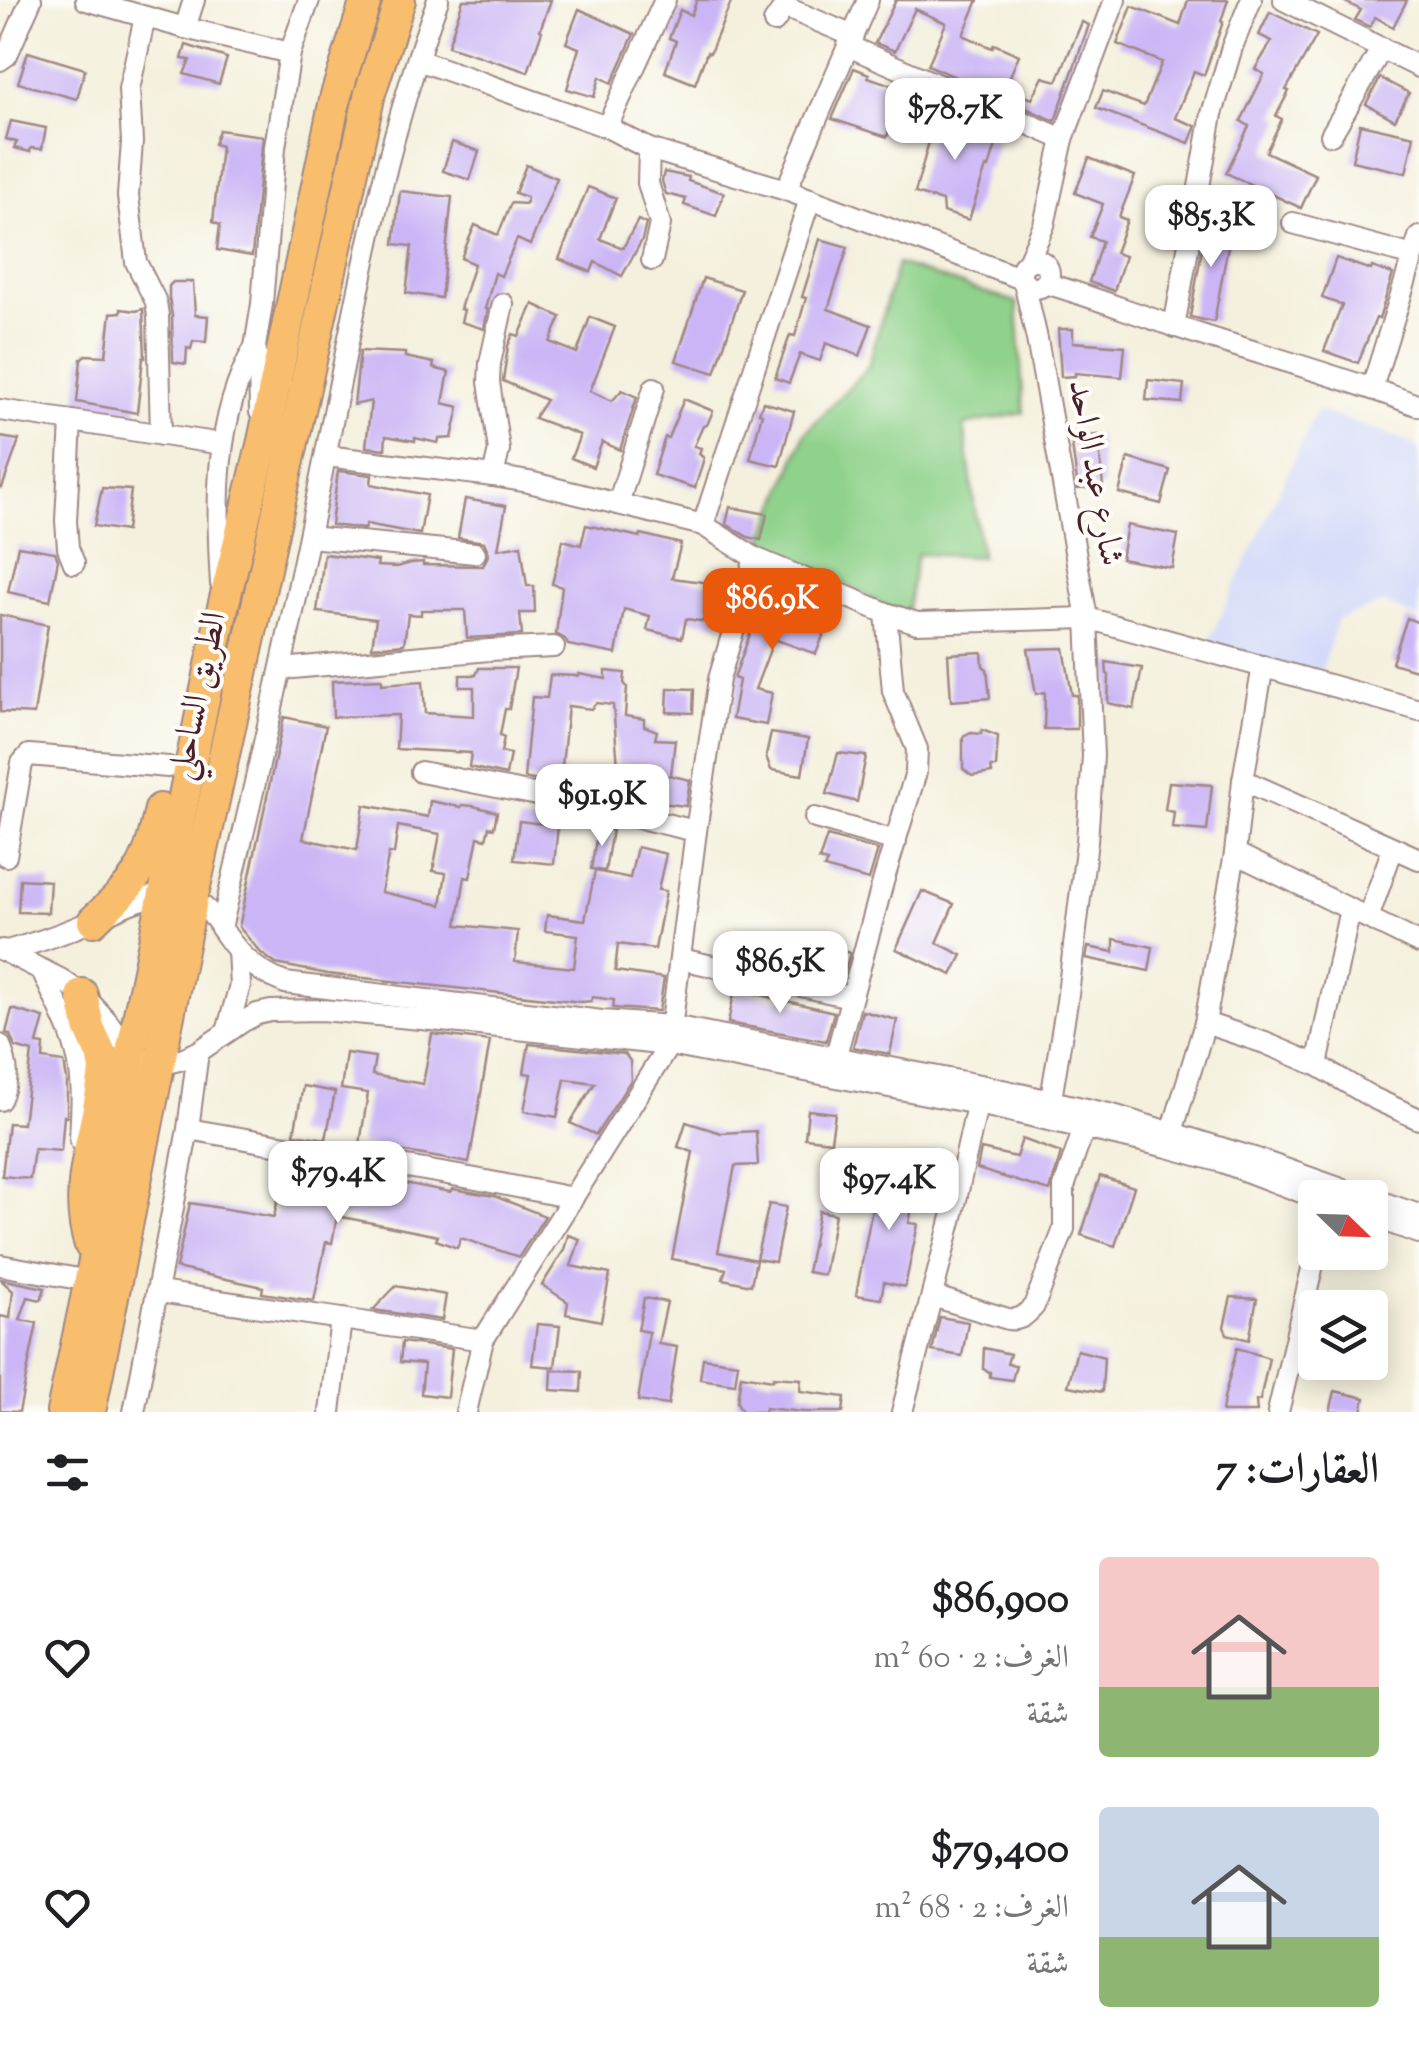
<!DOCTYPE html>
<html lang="ar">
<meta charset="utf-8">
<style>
body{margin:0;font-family:"Sorts Mill Goudy",Amiri,serif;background:#f2f2f2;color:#202124;direction:rtl;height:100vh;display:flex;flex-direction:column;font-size:38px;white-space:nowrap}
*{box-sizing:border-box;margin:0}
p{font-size:32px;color:#757577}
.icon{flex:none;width:55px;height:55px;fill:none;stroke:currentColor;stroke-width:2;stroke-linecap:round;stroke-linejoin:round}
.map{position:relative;height:1412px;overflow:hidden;direction:ltr}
.sheet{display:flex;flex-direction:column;background:#fff;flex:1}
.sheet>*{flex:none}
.needle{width:65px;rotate:113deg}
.fabs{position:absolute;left:1298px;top:1180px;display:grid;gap:20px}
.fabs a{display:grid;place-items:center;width:90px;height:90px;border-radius:10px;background:#fff;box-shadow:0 5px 25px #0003;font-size:50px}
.price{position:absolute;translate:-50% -85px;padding:0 22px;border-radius:20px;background:#fff;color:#222;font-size:32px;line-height:65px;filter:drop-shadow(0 2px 5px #0008)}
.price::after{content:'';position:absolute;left:50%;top:60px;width:30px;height:22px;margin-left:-15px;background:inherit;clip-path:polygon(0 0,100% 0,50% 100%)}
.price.active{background:#ea580c;color:#fff}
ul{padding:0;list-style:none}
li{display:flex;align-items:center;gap:30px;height:250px;padding:0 40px}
li span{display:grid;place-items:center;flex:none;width:280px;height:200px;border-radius:10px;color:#555}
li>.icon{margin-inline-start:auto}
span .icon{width:120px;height:120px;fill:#fffc;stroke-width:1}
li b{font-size:42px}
h2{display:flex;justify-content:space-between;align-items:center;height:120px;padding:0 40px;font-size:42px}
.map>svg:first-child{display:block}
</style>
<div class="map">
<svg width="1419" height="1412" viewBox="0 0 1419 1412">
<rect width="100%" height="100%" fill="#fdfcf7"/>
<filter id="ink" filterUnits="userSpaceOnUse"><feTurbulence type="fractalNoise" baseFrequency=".01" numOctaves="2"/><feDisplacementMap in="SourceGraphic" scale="20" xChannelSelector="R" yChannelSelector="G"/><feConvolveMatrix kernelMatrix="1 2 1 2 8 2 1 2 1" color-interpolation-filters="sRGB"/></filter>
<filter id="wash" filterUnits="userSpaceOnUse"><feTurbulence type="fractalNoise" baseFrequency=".0048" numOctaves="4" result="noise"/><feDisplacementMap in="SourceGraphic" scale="40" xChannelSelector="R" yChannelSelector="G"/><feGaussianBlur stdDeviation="2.25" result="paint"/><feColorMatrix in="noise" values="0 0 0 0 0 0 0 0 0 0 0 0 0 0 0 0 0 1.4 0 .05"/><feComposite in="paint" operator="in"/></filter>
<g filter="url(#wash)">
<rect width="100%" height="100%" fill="#f4f0dd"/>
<!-- built -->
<path fill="#d2d9f9" d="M1317,410L1410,442L1419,451V619L1384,603L1337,620L1319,680L1208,643Z"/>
<!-- green -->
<path fill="#8fd28b" stroke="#6c785b" stroke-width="2.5" d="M897,264L1017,303L1024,413L964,425L981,557L917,554L906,616L763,542L805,433L868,367Z"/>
<g id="blocks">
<!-- building -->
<g fill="#cbb5f6" fill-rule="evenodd">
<path d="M463,0H551L540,30L542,31L528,72L448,46Z"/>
<path d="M697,0H732L710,53L707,52L695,84L665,72L676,41L669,38L680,10L691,15Z"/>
<path d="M896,0H978L963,35L992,48L994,44L1019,55L1005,88L1032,99L1043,77L1057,81L1082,22L1089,25L1055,121L928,65L946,23L915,9L895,51L875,43Z"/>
<path d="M1188,0H1228L1221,21L1223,22L1204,75L1194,71L1175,118L1196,126L1189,143L1096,108L1103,91L1144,106L1162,62L1117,44L1132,6L1180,25Z"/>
<path d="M1341,0H1407L1393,27L1375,17L1370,27L1355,20L1361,10Z"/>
<path d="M579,9L634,34L612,83L600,77L594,97L567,89L579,48L566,43Z"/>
<path d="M1270,12L1317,35L1286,90L1289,91L1276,116L1282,119L1266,152L1316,175L1301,208L1226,173L1249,126L1241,121L1264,74L1255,69L1272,41L1259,35Z"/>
<path d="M186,45L227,58L219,84L184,74L190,60L182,59Z"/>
<path d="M28,52L85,69L77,99L18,83Z"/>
<path d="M854,68L869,74L868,77L903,89L887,137L832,119Z"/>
<path d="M1380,78L1409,93L1395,120L1366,104Z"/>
<path d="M940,101L970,114L965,131L997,141L989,168L986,167L969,220L943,212L942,201L915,193Z"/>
<path d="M11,121L46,128L42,149L31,148L30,152L14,148L17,142L6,139Z"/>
<path d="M1360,124L1414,136L1406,173L1352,161Z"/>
<path d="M219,130L263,136L252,256L217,250L220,225L213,222L221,146L214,144Z"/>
<path d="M452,142L479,151L470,180L443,171Z"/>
<path d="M1089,158L1135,176L1119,217L1127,220L1115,253L1125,256L1114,291L1089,282L1102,241L1090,237L1103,204L1075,193Z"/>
<path d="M526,165L557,178L530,245L517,239L501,276L495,273L485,309H488L484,329L461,322L464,310L460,309L474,264L461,258L475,225L498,235L511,203L526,204L527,197L515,193Z"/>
<path d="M664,172L689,177L688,181L724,193L716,216L684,205L686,199L666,194L662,181Z"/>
<path d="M588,187L616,198L600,239L623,248L638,220L646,224L642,240L622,276L595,262L591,272L559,259Z"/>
<path d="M400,191L452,197L441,298L406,293L412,246L394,244Z"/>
<path d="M1207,220L1232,224L1214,322L1190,317Z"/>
<path d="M820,239L848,247L828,309L871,325L860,356L826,343L820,361L800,354L789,383L775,378L790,335L795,336L806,298L802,297Z"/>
<path d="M1336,258L1371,270L1372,267L1393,274L1379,319L1376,318L1358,363L1324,351L1342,305L1322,298Z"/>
<path d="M703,278L742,290L715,373L676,361Z"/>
<path d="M173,282H193L195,315L208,316L206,342L193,341L191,349L187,348L186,364L173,362L172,316L169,297V286Z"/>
<path d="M533,304L561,317L550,342L577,353L590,317L615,327L590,391L612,401L622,390L637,397L620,450L602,442L593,467L571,458L580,435L534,418L546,400L503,381L508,346L513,334L519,336Z"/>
<path d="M121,309L136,311L143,309L145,358H143L137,413L77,402L81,359L85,355L106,356L111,313L121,312Z"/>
<path d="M1058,329H1073V342L1125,346L1122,377L1075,373V376L1061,377Z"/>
<path d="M360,351L405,353V357L434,363L433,368L449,372L443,403L459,407L452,438L439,439L438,443L415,438V441L386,436L385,449L366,447L371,401L354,405Z"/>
<path d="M1148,380L1184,384L1182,403L1146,400Z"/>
<path d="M684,399L713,411L707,425L703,426L694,446L701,448L699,454L704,458L695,488L653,475L665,437L668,438Z"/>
<path d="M763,402L794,411L779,466L750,459L762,414L759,413Z"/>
<path d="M1098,435L1103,487L1078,489L1071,438Z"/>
<path d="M0,437L19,440L2,488L0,487Z"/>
<path d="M1128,458L1170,470L1161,504L1119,493Z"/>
<path d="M338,471L372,475L371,484L427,495L420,534L366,524L365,529L331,525Z"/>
<path d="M102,488L131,490L126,531L94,526Z"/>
<path d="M465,499L506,506L498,549L521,545L527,586H534L535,613H520L522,635L467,638L465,610H421V615L408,614L404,644L372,647L376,619L317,612L324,554L378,561L377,566L397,567L411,563L423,562V565L483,566L489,553L484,542L458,538Z"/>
<path d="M730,507L767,514L761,540L748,537L726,524Z"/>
<path d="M586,525L640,537L641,534L681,544L672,578L726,585L721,624L686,619L682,638L647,630L650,616L624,609L616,654L568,645L565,639L556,634L562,587L552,584L563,540L581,545Z"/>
<path d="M1127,525L1178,535L1172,568L1121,559Z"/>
<path d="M18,546L55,552L58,560L50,601L8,592Z"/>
<path d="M798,597L795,608L826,619L823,636L816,654L774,639L755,689L772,693L766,725L732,719L739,680L734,678L750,634L749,627L757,625L764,598L778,602Z"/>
<path d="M0,615L48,625L34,714L0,712Z"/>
<path d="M1407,618L1419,623V671L1392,663Z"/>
<path d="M1064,648L1072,695H1077V729H1044L1045,692L1036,694L1028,649Z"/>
<path d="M982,652L983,666L987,669L990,698L951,701L948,654Z"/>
<path d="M1106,662L1142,668L1134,709L1108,703L1109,675L1107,674Z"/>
<path d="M479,668H516L509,709H505L500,735L504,737L501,752L510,754L506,775L469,767L471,753L396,749L398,715L333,717L332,681L382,679V684L423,681L425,713L474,716V687H460V675H476Z"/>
<path d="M606,671L625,673L624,683L627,687L625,716L644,719V726L657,731L655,739L675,740L671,775H668L690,780L686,806L661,803V777L638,780V765L618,766L613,705L596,703L591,709L568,706L560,786L524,778L532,697L547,698L550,675L579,676V674L606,679Z"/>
<path d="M668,688L694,689L693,713L667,712Z"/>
<path d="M284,717L326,726L303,839L357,850L364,805L428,817L430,801L461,807L462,805L473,806L497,812L494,828L489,827L486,839L478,837L470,878L465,877L457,925L518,931L515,962L574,968L578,935L545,931L547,915L585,920L595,871L630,878L637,847L666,854L658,890L666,891L655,949L618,944L615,971L664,978L659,1011L613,1008L614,1000L593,997L591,1001L582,1002L328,974L276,964L261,953L239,927ZM398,826L440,834L433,871L446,873L441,905L381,892L389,853L394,854Z"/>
<path d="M982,730L998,736L996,767H991L992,773L972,776L963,769V737L971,733L981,734Z"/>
<path d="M771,733L808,739L802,775L771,770L766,756Z"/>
<path d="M838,753L866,756L857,802L827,794Z"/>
<path d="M1169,782L1212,785L1207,831L1172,828L1174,812L1165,810Z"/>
<path d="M519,821L558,826L554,864L514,860Z"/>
<path d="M598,828L612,830L605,871L591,869Z"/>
<path d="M827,836L878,850L869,880L824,868L827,862L819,860Z"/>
<path d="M20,879L50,881L48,913L18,912Z"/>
<path d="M922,891L954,904L937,943L962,955L952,975L896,949Z"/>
<path d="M759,933L803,944L804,940L850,953L842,981L752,961Z"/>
<path d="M1114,939L1153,947L1149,971L1086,958L1088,947L1114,952Z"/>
<path d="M735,989L834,1012L826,1041L728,1023Z"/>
<path d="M12,1009L44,1018L37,1044L44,1045L43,1059L64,1062L67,1080V1117L64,1116L61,1151L34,1149L30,1179L2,1176L8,1123L23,1124L32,1052L15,1047L10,1035L6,1033Z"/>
<path d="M862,1011L897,1020L890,1054L853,1047Z"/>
<path d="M432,1034L490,1041L469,1163L360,1144L368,1093L341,1089L346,1053L375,1057L372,1075L423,1084Z"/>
<path d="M529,1044L625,1054L630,1061L631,1080L596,1135L570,1123L595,1083L565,1079L557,1117L524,1111L531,1074L524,1073Z"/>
<path d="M303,1086L335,1092L326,1139L294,1134Z"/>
<path d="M808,1110L835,1113L831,1141L805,1138Z"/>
<path d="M686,1122L721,1133L756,1131L758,1165L735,1166L718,1252L756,1260L751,1285L723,1279L726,1269L672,1259L693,1152L678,1147Z"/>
<path d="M1022,1139L1061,1153L1050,1191L977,1169L981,1149L1016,1157Z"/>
<path d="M286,1160L450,1192L453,1189L494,1196L545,1216L519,1257L461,1238L457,1248L436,1240L438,1236L337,1216L332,1243L326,1242L314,1301L262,1293L263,1287L176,1268L190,1203L274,1217Z"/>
<path d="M880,1166L919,1173L909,1223L918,1224L905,1287L884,1282L881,1299L856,1295Z"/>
<path d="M1100,1176L1134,1187L1115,1246L1081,1235Z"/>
<path d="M769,1204L786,1207L775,1262L756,1259Z"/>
<path d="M819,1211L835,1214L824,1275L807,1272Z"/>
<path d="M568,1235L580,1239L571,1266L610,1274L601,1321L566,1314L568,1302L542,1285L564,1250Z"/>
<path d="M0,1279L45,1288L41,1300L28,1297L20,1320L37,1323L19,1412L0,1411V1316L10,1318L13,1291Z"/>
<path d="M396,1286L446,1295L442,1320L373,1310Z"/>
<path d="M1231,1297L1257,1299L1249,1340L1227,1334L1224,1327Z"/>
<path d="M644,1298L667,1302L658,1344L677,1347L668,1405L638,1401L649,1332L638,1330Z"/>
<path d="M940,1317L968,1322L962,1356L932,1351Z"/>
<path d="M537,1324L560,1326L555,1367L532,1365Z"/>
<path d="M402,1342L452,1349L447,1397L421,1394L424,1364L400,1362Z"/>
<path d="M984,1348L1010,1354L1007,1364L1016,1365L1012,1380L990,1377V1372L983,1369Z"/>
<path d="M1237,1348L1269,1358L1260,1400L1256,1401L1257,1412H1222L1224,1398Z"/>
<path d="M1077,1350L1104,1357L1102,1392L1068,1386Z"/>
<path d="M703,1358L738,1363L735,1384L700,1379Z"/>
<path d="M552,1370L582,1371L581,1392L551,1390Z"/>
<path d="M741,1375L773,1380V1377L801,1379L800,1391L845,1397L843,1412H805L765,1408L764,1412H742L737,1402Z"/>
<path d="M1335,1391L1365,1398L1362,1412H1330Z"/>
</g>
</g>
</g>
<g filter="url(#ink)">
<use href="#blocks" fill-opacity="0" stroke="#9f8884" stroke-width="2.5"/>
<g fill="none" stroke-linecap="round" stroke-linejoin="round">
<defs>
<g id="minor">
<path d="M86,0L185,28L290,53"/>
<path d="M1284,0L1419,67"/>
<path d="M145,17L129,89L132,142L128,196L136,262L156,302L158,316L161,435"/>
<path d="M774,22L783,9L787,8L853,36"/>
<path d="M185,28L194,0"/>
<path d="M848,46L1063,139"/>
<path d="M0,60L7,55L31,0"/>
<path d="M418,60L607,127L649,149L786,190L1022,279"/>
<path d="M607,127L665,0"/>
<path d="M1331,135L1382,48"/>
<path d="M649,149L648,183L660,224L652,260"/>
<path d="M786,190L868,0"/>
<path d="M1293,223L1413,256"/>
<circle cx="1035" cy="274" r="14"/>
<path d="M1028,262L1044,225L1063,139L1115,0"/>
<path d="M1024,282L1037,339L1087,618L1093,756L1087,841L1067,1002L1049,1111"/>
<path d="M1045,283C1090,296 1133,313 1177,327C1257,354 1340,375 1419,406"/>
<path d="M1174,327L1212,114L1232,47L1251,0"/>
<path d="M1372,388L1419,237"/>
<path d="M0,410L222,444"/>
<path d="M260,412L259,365L255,347L262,304L275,147L290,53L309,0"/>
<path d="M71,421L66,521L68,548L74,563"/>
<path d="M326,456L493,476L529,482L703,525L755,558L886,613L917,623L1087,618L1419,710"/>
<path d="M493,476L499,450L489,382L490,363L503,304"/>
<path d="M618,504L654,388"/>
<path d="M703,525L810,199"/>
<path d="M309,537L475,553"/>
<path d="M221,584C216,504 214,418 255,347"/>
<path d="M282,669L489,650L554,647"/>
<path d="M421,772L548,797L696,831"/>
<path d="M1243,780L1419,859"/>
<path d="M815,818L896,841"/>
<path d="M1235,853L1419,943"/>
<path d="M6,856L22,763L29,755L168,767"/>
<path d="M1368,918L1393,848"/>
<path d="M221,928C258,773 293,618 324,462C356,306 382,149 438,0"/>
<path d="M2,950L60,979L82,994L106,1020L131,1053L143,1061L158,1065L179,1060L198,1052L242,1022L257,1014L271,1011L322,1010L432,1020L669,1045L978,1104L1168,1147L1222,1162L1317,1198"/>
<path d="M7,951C32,944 56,936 80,926C120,910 168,874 208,911C215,917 221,927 226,935C242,958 259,973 285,983L602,1021L672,1026L980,1085L1113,1115L1254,1158L1367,1198"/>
<path d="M681,959L850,997"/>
<path d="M42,970C54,999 72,1029 78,1059C84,1086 81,1113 80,1140"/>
<path d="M1205,1023L1265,1043L1317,1065L1373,1098L1419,1119"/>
<path d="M227,1032L240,985L238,951"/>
<path d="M0,1045C8,1068 10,1078 0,1100"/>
<path d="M835,1059L883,882L916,772L917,749L893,691L886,613"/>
<path d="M1317,1065L1350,909"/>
<path d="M188,1129L476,1179L573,1198"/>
<path d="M1172,1132L1205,1023L1235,853L1243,780L1263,666"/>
<path d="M1370,1198L1419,1215"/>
<path d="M1370,1216L1419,1233"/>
<path d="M0,1265L90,1281"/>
<path d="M159,1292L483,1340"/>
<path d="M932,1296L1008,1319C1020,1321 1026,1315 1034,1306L1064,1229V1187L1084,1128"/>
<path d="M134,1412L188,1129L198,1052"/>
<path d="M330,1412L341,1319"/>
<path d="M466,1412L483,1340L669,1045L696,831L719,679L755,558"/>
<path d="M902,1412L953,1213L980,1092"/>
<path d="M1278,1412L1316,1252"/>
</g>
<g id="highway">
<path d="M93,921C138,879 147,871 160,809"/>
<path d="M82,994L89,1027L101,1054L104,1068C100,1127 70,1185 90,1245"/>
<path d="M62,1412L95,1256L131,1053L223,607L263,441L336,95L366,0"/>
<path d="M90,1412L192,900L370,93L400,0"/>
</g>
</defs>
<!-- minor casing -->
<use href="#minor" stroke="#9f8884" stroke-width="24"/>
<!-- highway casing -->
<use href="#highway" stroke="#9f8884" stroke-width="34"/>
<!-- minor -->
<use href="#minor" stroke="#fff" stroke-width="20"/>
<!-- highway -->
<use href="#highway" stroke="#f9be6d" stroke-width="30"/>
</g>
</g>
<g text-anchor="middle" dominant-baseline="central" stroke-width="8" stroke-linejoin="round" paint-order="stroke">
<!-- street labels -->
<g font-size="35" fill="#4a1f2b" stroke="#fdfcf7">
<text transform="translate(1094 473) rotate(80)">شارع عبد الواحد</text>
<text transform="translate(199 696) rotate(-78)">الطريق الساحلي</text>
</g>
</g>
</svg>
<div class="fabs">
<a><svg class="needle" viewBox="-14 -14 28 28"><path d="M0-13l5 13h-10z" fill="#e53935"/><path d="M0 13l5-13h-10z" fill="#757577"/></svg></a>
<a><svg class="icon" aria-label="layers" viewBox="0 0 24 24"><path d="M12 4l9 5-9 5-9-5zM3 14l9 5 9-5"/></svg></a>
</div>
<b class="price" style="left:955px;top:163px">$78.7K</b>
<b class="price" style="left:1211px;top:270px">$85.3K</b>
<b class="price active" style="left:772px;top:653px">$86.9K</b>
<b class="price" style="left:602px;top:849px">$91.9K</b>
<b class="price" style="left:780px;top:1016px">$86.5K</b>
<b class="price" style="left:338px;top:1226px">$79.4K</b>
<b class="price" style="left:889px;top:1233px">$97.4K</b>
</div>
<section class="sheet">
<h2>العقارات: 7<svg class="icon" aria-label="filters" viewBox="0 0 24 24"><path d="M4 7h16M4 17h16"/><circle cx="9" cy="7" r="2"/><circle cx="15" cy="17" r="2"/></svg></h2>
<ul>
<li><span style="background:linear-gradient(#f6c9c9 65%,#8fb573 0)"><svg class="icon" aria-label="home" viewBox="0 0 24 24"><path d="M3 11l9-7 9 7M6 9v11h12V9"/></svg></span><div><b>$86,900</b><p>الغرف: 2 · 60 m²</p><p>شقة</p></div><svg class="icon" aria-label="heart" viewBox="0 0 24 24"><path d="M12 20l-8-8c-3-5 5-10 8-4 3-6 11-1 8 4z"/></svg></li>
<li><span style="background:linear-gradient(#c9d6e8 65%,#8fb573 0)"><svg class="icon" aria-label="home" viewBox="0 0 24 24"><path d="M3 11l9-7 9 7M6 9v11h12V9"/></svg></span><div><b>$79,400</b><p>الغرف: 2 · 68 m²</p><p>شقة</p></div><svg class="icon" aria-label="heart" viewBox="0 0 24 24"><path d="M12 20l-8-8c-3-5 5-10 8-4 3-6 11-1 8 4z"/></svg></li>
</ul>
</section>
